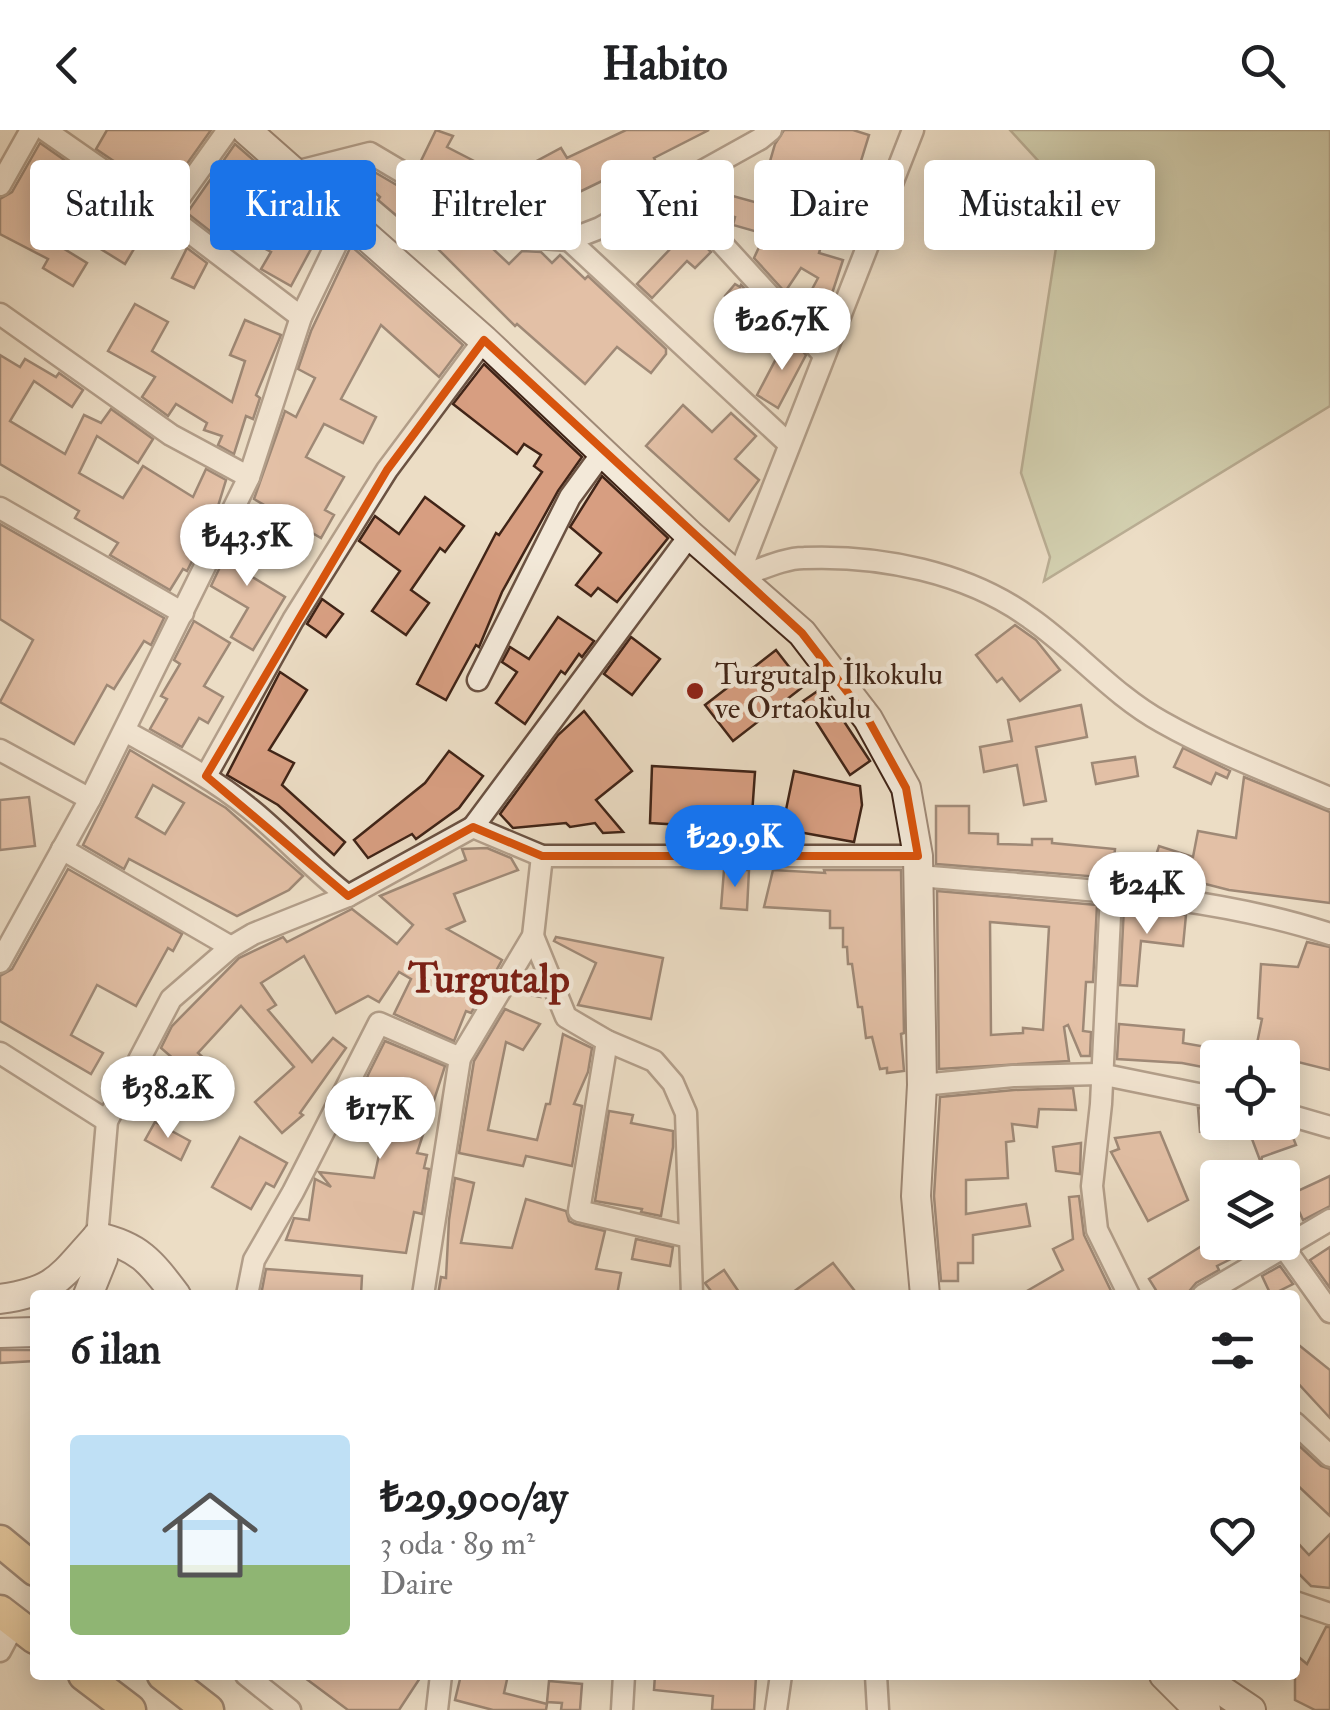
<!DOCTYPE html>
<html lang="tr">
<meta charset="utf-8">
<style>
body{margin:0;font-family:"IM FELL Double Pica",serif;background:#f6f6f6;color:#202124;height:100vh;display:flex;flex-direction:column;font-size:38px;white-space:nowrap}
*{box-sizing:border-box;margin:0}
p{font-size:32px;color:#757577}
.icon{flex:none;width:55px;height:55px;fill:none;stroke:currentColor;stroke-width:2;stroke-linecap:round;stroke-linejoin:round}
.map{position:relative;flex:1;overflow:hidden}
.side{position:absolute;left:30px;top:1160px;width:1270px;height:390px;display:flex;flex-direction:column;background:#fff;border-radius:10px;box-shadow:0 5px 25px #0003}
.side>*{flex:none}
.hud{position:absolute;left:30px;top:30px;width:1270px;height:90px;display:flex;gap:20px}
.tools{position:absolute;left:1200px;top:910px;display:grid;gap:20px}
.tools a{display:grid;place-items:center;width:100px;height:100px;border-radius:10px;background:#fff;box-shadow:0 5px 25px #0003;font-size:50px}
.price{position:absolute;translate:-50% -85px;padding:0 22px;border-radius:35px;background:#fff;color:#222;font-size:32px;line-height:65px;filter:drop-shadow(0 2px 5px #0008)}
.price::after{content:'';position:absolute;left:50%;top:60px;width:30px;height:22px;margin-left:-15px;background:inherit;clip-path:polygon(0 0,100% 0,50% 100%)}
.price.on{background:#1a73e8;color:#fff}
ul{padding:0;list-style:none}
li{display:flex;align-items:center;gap:30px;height:250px;padding:0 40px}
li+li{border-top:2px solid #e0e0e0}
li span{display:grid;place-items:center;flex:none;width:280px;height:200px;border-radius:10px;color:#555}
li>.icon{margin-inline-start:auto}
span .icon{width:120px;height:120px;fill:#fffc;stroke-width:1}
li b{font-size:42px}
h2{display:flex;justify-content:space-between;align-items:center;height:120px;padding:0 40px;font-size:42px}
.tag{padding:0 35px;border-radius:10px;background:#fff;box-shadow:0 5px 25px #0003;font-size:35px;line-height:90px}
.tag.on{background:#1a73e8;color:#fff}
header{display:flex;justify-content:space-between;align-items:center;height:130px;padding:0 40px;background:#fff;font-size:45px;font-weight:700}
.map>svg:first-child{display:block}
</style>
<header><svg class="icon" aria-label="back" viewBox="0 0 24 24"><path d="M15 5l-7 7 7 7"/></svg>Habito<svg class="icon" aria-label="search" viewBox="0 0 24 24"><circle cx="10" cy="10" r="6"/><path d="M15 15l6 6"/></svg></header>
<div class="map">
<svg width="1330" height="1580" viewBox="0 0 1330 1580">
<rect width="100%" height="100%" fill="#ecddc5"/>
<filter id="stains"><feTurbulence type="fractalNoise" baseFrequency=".002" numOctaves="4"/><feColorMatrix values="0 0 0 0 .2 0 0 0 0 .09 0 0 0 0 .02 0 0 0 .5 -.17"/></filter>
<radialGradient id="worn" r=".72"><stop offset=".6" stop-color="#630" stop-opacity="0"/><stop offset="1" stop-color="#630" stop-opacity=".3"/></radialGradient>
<!-- green -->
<path fill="#b4c297" stroke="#7a7357" stroke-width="2.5" d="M1010,0H1330V276L1044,451L1050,427L1021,343L1065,60Z"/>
<!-- building -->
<g fill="#d79e81" stroke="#402417" stroke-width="2.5" fill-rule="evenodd">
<path d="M107,0H211L169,59L129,36L127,40L96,19Z"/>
<path d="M436,0L453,6L447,17L478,33L466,58L419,35Z"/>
<path d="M626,0H709L654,28L656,32L605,57L602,51L544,79L535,94L507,77L533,33L561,18L567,28Z"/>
<path d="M784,0H853L869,5L844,86L832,82L819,123L843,130L820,200L801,180L818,148L801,138L785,162L754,128L765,104L733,95L735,87L709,79L701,70L704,58L758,73L775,14Z"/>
<path d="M40,13L113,64L110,68L150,92L125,134L91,113L102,95L60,70L40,104L87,133L73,156L43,138L48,129L0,104V69L12,62Z"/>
<path d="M235,14L325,93L291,156L261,139L271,122L224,97L219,108L187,83Z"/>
<path d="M371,40L446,84L461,99L465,95L474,101L509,134L522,121L541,122L552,133L560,125L585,149L588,146L666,219V224L651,243L617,217L585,254L517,194L515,196L402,83L398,87L378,70L380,67L362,51Z"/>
<path d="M680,91L711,122L695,138L687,131L652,168L637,154L672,117L663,109Z"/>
<path d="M351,116L463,215L439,247L381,195L341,269L376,287L363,313L324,294L306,327L344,347L325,380L334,385L321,408L254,369L285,281L296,287L315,248L298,239L311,201Z"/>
<path d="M187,118L207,133L194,158L172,148Z"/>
<path d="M735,154L740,157L741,155L769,185L758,201L725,172V166Z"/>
<path d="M135,174L168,192L152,221L232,272L245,231L230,225L245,190L281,205L256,265L260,268L253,289L246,286L234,324L218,315L222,306L204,300L207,293L176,274L168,286L142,267L155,247L108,221Z"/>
<path d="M788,206L806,225L778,278L757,265Z"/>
<path d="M0,225L20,237L25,229L56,247L59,243L83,260L72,277L34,251L10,291L65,324L84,285L101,293L111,279L153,309L138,333L97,306L79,343L123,368L143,336L193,367L206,339L226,350L215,386L187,441L183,439L170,460L110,425L118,413L75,388L79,381L0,334Z"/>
<path d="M484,234L582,327L558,361L502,462L479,517L476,515L446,570L417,554L496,403L499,405L542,342L534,336L541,325L524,314L517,324L453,274Z"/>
<path d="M683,275L712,302L731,283L756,306L735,329L759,350L729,391L646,316Z"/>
<path d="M602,346L668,408L617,472L598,458L591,466L576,455L601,423L570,397Z"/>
<path d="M425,367L464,396L445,422L440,418L411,460L429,473L406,505L372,481L400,441L359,411L375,386L399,404Z"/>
<path d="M0,394L164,488L151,515L144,511L114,559L107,555L74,614L0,572L33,510L0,489Z"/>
<path d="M238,399L266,415L249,445L285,467L253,520L231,507L248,478L211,456Z"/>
<path d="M322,469L343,484L326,507L307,494Z"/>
<path d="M558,487L594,511L582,527L579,524L565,544L561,541L525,594L496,573L517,542L502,532L510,517L529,529Z"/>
<path d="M194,491L230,513L204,556L223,567L208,593L199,588L182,617L150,599L167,569L161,566L180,534L174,530Z"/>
<path d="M1015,495L1036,510L1060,540L1020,571L1002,548L997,552L976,525Z"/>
<path d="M631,507L660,529L632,565L604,544Z"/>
<path d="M776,520L804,556L733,611L705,575Z"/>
<path d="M280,542L307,560L269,620L294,633L282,655L345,712L334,725L278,675L227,645Z"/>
<path d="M822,558L870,631L850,645L803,571Z"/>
<path d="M1081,575L1087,607L1036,617L1046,671L1024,675L1017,635L984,642L980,617L1012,611L1008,590Z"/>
<path d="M584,581L632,641L596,670L623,702L603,703L595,693L570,697L566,693L513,698L500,684L558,605Z"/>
<path d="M1183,618L1230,641L1227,648L1216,643L1211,654L1174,637Z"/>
<path d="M130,620L226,678L303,746L289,760L237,786L129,729L124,739L83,715ZM153,655L184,673L165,704L136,687Z"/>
<path d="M449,621L483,646L459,678L416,709L412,704L368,728L354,710L425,653Z"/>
<path d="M1135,627L1138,646L1096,654L1092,633Z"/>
<path d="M652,636L755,642L751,699L650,693Z"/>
<path d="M794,641L860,656L862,675L854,712L782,699Z"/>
<path d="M1244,647L1330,682V773L1229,760L1190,750L1189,758L1149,747L1159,716L1193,727L1198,701L1236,708Z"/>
<path d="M29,667L35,716L0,720V670Z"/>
<path d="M936,676H969V703L998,704V714L1032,715V709H1052V713L1115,719L1112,748L936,734Z"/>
<path d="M487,718L511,728L518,740L454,764L465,791L447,799L502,830L487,857L465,852L462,861L480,868L471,883L466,881L454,911L394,884L411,849L399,842L379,872L368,866L336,883L304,826L261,853L276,875L268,880L312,932L333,908L346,918L300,983L303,985L282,1003L255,972L294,937L241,876L198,923L205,929L191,944L161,918L172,896L239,828L283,807L287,812L352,779L397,814L413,795L380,766L466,730L462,719Z"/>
<path d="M68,739L182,804L173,821L168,818L136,876L97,855L71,905L103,923L91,944L0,891V846L12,839Z"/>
<path d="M724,740H749L747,780L721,778Z"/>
<path d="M773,740L825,743L824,740H901L904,903L901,904L904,941L887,943V938L880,939L872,907L866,908L862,877H858L852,834H848L847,817H843V798H830V781L764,777Z"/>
<path d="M937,761L1097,775L1093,852H1086L1083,901L1091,902L1090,926H1081L1068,895L1064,897L1069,931L939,939ZM990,792L1049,797L1043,900L1023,898V903L991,905Z"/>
<path d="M1124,777L1186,785L1183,816L1141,811L1137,856L1120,855Z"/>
<path d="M556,807L663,828L651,889L578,875L596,833L554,811Z"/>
<path d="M1307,812L1330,817V940L1282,928H1254L1262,889L1258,888L1261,834L1298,837Z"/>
<path d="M527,843L535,848L540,867L515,862Z"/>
<path d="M505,879L540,894L523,920L506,912L488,1000L537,1010L546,974H550L563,904L592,918L588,942L574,974L582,976L572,1036L526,1026L523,1036L459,1023L474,931Z"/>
<path d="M1119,894L1184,900L1183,913L1218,919V940L1182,933L1117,929Z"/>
<path d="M385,911L445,936L417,1023L427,1025L424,1038L429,1039L422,1084L414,1082L406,1123L286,1110L294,1088L309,1090L315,1049L331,1057L319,1042L374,1048L384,1002L353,989L368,945Z"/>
<path d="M1073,958L1076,980L1039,979L1037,997L1012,994L1014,1011L1006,1012L1008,1048L966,1050V1084L1026,1074L1030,1096L973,1105V1133H958V1151H941L934,1066L940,967L1014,960Z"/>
<path d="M1198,978L1218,981V992H1270L1269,997L1276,995L1290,1000L1296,1015L1262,1027L1261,1033L1252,1009L1200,1002Z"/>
<path d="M609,981L633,985L631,993L673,1001V1017L661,1086L641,1082L642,1079L595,1071Z"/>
<path d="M155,992L190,1011L181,1030L145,1010Z"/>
<path d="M1160,1002L1188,1070L1148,1091L1111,1022L1119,1019L1115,1008Z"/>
<path d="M240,1007L287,1033L274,1057L266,1053L251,1079L212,1057Z"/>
<path d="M1081,1013L1080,1044L1056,1041L1053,1017Z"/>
<path d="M1330,1046V1076L1303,1090L1291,1064Z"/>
<path d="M455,1048L474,1053L461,1113L512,1118L526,1069L566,1081L569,1091L575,1094L605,1101L596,1139L621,1143L617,1165H438L441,1147L446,1148L449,1090Z"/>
<path d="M1079,1066L1084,1105L1113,1165H1020L1063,1140L1053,1119L1073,1109L1069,1067Z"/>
<path d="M636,1109L673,1117L670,1136L632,1129Z"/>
<path d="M1208,1112H1265L1217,1136L1219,1140L1196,1153L1186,1165H1159L1149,1149Z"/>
<path d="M1330,1117V1158L1310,1130Z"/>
<path d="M833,1133L858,1165H789Z"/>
<path d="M1280,1136L1293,1154L1271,1165L1262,1146Z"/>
<path d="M266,1139L362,1146L361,1165H261Z"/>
<path d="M724,1140L741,1165H714L705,1153Z"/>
<path d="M1295,1212L1330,1240V1288L1295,1250Z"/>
<path d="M0,1220H35V1231L0,1233Z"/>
<path d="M1295,1312L1321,1336L1330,1339V1386L1295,1353Z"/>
<path d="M1330,1404V1458L1311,1456L1295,1440V1410L1309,1425Z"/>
<path d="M1326,1497H1330V1580H1315L1295,1570V1524L1307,1534Z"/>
<path d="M301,1545H422L399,1580H348Z"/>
<path d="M461,1545H508L504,1563L547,1574L546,1580H493L455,1570Z"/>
<path d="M655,1545L756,1546L754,1580H712L713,1566L654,1560Z"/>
<path d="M549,1551L582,1554L580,1580H561L562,1573L547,1572Z"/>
</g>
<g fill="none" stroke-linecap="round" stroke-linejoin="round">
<defs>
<g id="street">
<path d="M45,0L167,85L301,187"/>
<path d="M295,42L370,23L510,106L569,110L600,98L760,9L771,0"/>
<path d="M0,55L31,0"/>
<path d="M671,58L824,225"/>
<path d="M167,85L228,0"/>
<path d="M569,110L789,314"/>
<path d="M0,184L171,305L249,347"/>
<path d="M0,378L183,483"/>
<path d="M738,447C758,441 783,428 804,428C880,425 967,442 1030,488C1076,520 1113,565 1162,592C1215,622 1274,644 1330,668"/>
<path d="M738,447L913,0"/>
<path d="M478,550L570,367L603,322"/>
<path d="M125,601C168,625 211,647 249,678C284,706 312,739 348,766"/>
<path d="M0,620L90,669"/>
<path d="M206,646L293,490L387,340L484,210"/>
<path d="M473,697L690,405"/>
<path d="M62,719L231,817"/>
<path d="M920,746C1057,759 1199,761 1330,804"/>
<path d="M1111,764L1101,974L1092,1056L1097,1100L1129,1165"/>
<path d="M533,806L566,887L607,911L654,931L673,953L686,983L692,1165"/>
<path d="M0,832L90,669L249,347L301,187L347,92"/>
<path d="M607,911L579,1081L689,1107"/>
<path d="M0,923L107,991"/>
<path d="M922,955L1013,946L1100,944L1218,968"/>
<path d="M1282,983L1330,997"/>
<path d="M97,1107L107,991L171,869L231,817L253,804L348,766L473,697L542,726H918"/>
<path d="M1283,1116L1330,1182"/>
<path d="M247,1165L254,1130L293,1062L379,893L460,928"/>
<path d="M423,1165L460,928L533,806L542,726"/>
<path d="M1203,1165L1330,1090"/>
<path d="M1295,1293L1330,1326"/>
<path d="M1295,1472L1330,1484"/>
<path d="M0,1521L15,1493"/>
<path d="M246,1545L290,1580"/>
<path d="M876,1545L878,1580"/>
<path d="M437,1580L441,1545"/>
<path d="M622,1580L624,1545"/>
<path d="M776,1580L781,1545"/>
</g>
<g id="secondary">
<path d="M246,0L484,210L690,405L802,503L868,589L906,658L918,726L922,955L916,1066L925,1165"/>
<path d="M97,1107C139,1116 151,1132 176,1165"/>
<path d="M88,1165L103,1128L97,1107"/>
<path d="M0,1169C57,1161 61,1146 97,1107"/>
<path d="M0,1203L35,1202"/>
<path d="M1164,1545L1188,1569L1206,1580"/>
<path d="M1199,1545L1251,1580"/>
</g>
<g id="primary">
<path d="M0,1411L35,1440"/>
<path d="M0,1481L35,1508"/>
<path d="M84,1545L130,1580"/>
<path d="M163,1545L208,1580"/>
</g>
</defs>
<!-- street casing -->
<use href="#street" stroke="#6b5242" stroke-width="25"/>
<!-- secondary casing -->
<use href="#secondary" stroke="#402417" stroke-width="32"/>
<!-- primary casing -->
<use href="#primary" stroke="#402417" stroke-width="35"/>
<!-- street -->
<use href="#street" stroke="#f3e9d9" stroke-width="20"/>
<!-- secondary -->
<use href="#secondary" stroke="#f3e9d9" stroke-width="28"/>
<!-- primary -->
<use href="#primary" stroke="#e6be82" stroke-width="30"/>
</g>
<!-- marked area -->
<path d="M0 0H1330V1580H0ZM484,210L802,503L868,589L906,658L918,726H542L473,697L348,766L206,646L387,340Z" fill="#ecddc5" fill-opacity=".55" fill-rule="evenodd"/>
<path fill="none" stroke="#d7540d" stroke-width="8" stroke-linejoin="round" d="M484,210L802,503L868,589L906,658L918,726H542L473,697L348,766L206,646L387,340Z"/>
<!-- markers -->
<circle fill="#8f2418" stroke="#f3e9d9" stroke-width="4" cx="695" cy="561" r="10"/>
<g text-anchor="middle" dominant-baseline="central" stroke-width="9" stroke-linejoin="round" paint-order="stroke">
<!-- poi labels -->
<g font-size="30" fill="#402417" stroke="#f3e9d9" text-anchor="start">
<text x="715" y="544">Turgutalp İlkokulu<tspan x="715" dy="34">ve Ortaokulu</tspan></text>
</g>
<!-- district labels -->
<g font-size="40" font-weight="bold" fill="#7a1f14" stroke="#f3e9d9">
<text x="489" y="849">Turgutalp</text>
</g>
</g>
<rect width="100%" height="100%" filter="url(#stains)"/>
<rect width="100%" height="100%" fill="url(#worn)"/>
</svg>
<div class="tools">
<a><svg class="icon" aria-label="locate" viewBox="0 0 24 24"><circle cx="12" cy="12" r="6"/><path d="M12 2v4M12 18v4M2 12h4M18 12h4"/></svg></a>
<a><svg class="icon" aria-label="layers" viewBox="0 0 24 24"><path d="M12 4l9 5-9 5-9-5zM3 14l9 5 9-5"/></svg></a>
</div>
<b class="price" style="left:782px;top:243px">₺26.7K</b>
<b class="price" style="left:247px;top:459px">₺43.5K</b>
<b class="price on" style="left:735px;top:760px">₺29.9K</b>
<b class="price" style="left:1147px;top:807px">₺24K</b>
<b class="price" style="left:168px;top:1011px">₺38.2K</b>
<b class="price" style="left:380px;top:1032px">₺17K</b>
<div class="hud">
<a class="tag">Satılık</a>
<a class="tag on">Kiralık</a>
<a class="tag">Filtreler</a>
<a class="tag">Yeni</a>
<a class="tag">Daire</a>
<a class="tag">Müstakil ev</a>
</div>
<section class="side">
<h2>6 ilan<svg class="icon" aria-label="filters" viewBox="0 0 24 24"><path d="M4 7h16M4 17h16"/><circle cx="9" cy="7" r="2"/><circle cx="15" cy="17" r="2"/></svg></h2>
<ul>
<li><span style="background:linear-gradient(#bfe0f5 65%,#8fb573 0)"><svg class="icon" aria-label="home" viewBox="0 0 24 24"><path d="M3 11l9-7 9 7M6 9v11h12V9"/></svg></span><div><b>₺29,900/ay</b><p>3 oda · 89 m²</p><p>Daire</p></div><svg class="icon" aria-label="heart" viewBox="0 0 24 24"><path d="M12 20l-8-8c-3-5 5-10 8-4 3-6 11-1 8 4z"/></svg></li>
</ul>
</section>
</div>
